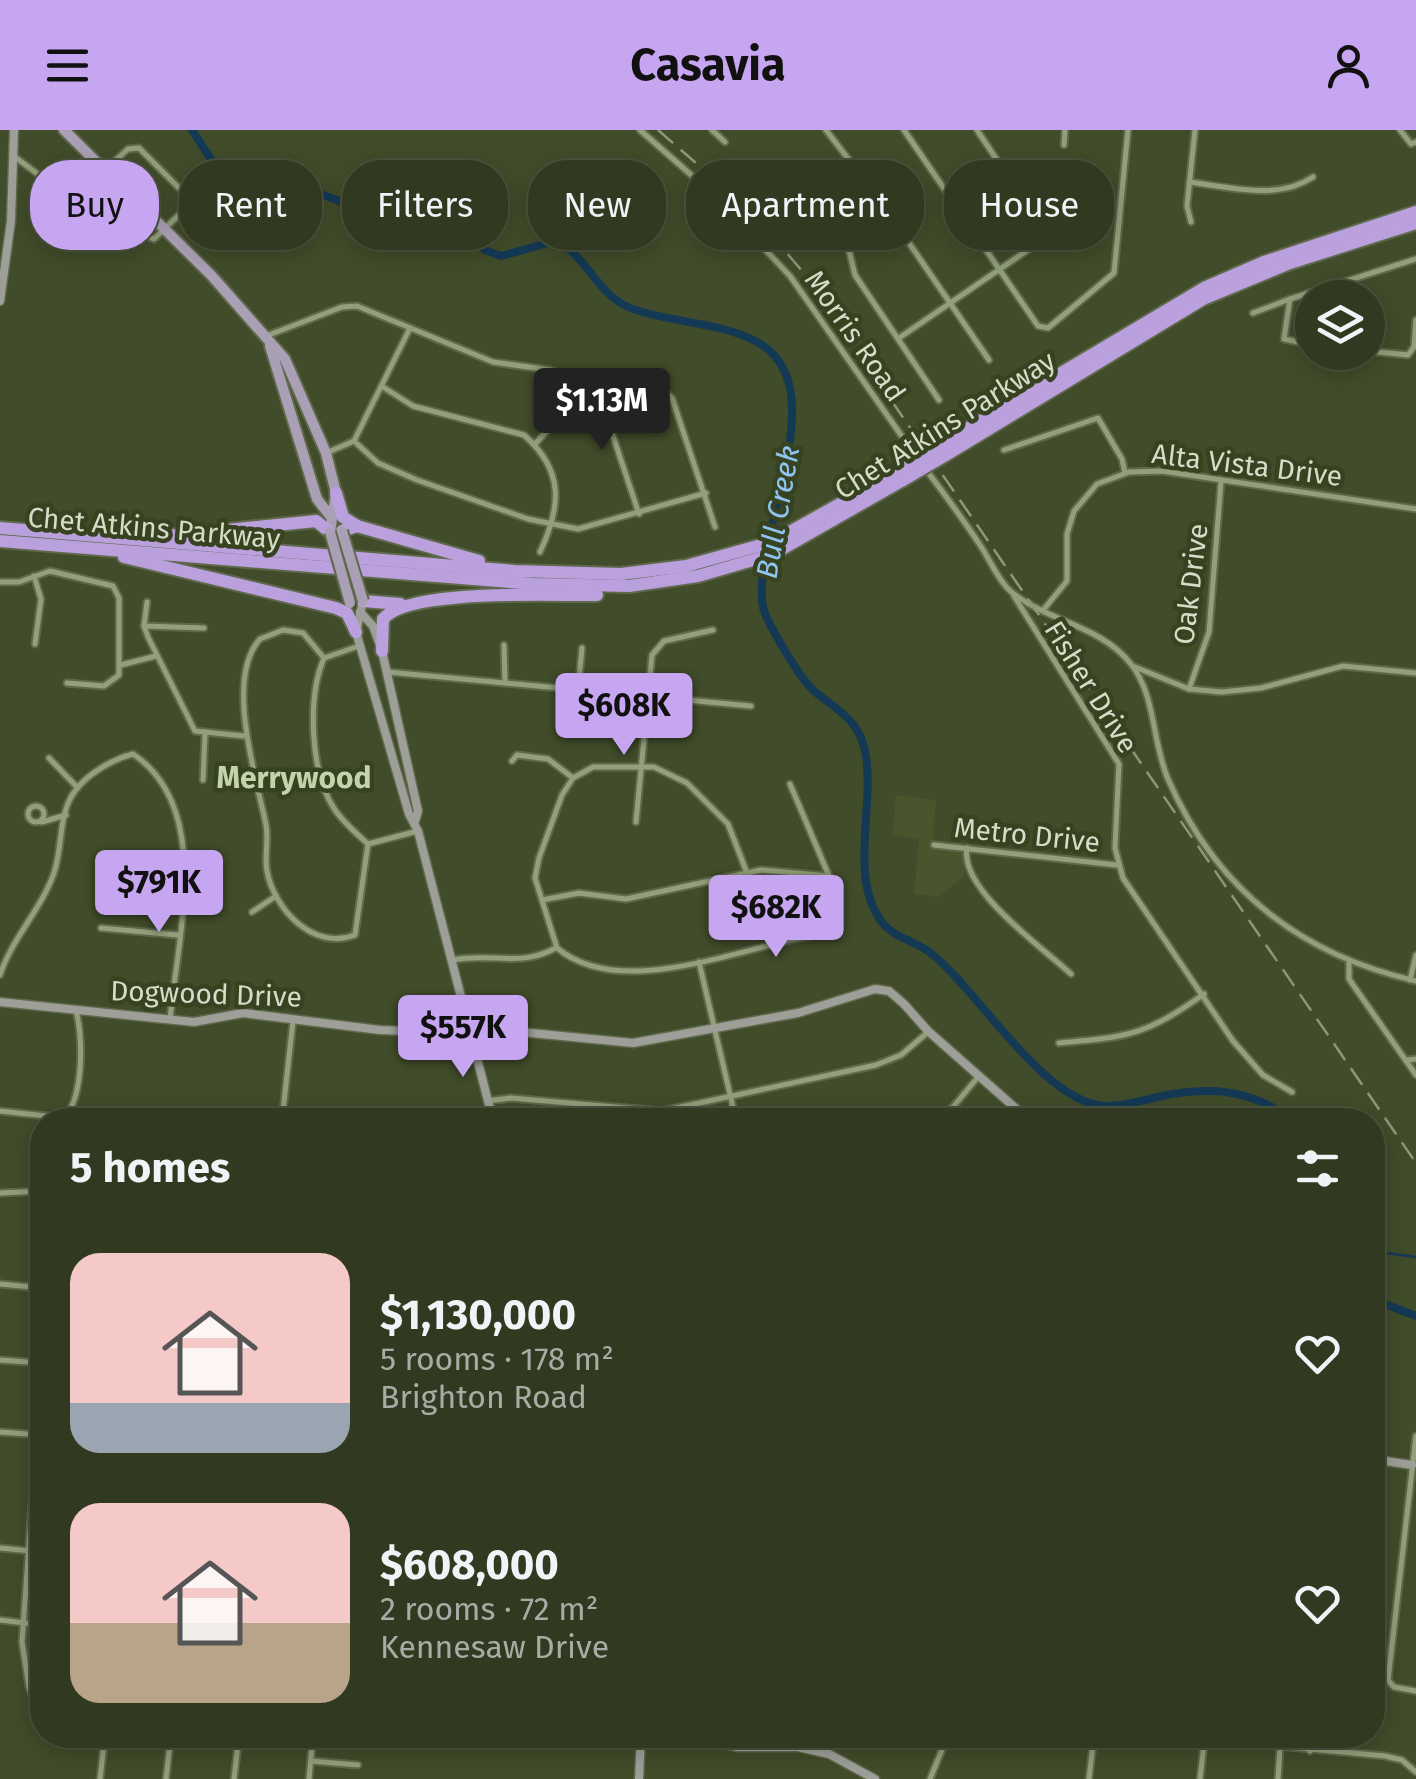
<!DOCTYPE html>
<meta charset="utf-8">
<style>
body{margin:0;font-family:"Fira Sans",sans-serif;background:#394029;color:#f1f3f6;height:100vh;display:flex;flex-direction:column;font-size:38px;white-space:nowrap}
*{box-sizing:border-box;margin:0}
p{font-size:32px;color:#a8aca5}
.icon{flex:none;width:55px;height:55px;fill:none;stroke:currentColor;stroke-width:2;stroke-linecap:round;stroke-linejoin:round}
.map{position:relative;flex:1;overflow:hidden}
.side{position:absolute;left:30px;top:978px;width:1355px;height:640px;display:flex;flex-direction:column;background:#313920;border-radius:40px;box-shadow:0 5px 25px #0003,0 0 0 2px #4c533e}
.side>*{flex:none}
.hud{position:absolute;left:30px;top:30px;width:1358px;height:90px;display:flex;gap:20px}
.fabs{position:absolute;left:1295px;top:150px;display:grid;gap:20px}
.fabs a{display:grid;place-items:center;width:90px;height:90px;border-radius:50%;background:#313920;box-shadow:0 5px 25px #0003,0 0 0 2px #4c533e;font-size:50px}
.price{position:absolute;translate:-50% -85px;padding:0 22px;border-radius:10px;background:#c6a6f0;color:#111;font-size:32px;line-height:65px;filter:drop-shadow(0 2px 5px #0008)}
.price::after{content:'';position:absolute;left:50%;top:60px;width:30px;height:22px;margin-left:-15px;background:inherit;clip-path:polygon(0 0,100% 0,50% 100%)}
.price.active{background:#222;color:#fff}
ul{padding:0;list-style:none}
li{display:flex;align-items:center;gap:30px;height:250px;padding:0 40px}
li span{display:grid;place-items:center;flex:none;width:280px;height:200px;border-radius:30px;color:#555}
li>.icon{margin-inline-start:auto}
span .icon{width:120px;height:120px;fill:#fffc;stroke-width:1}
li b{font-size:42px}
h2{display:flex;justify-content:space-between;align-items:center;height:120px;padding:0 40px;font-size:42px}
.pill{padding:0 35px;border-radius:40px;background:#313920;box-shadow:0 5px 25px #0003,0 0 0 2px #4c533e;font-size:35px;line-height:90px}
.pill.active{background:#c6a6f0;color:#111}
header{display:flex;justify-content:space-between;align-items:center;height:130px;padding:0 40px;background:#c6a6f0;color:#111;font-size:45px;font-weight:700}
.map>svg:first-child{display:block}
</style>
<header><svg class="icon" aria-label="menu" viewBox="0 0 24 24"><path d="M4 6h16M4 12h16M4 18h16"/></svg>Casavia<svg class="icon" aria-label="person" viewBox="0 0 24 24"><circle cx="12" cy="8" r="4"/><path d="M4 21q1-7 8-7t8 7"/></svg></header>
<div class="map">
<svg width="1416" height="1649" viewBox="0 0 1416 1649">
<rect width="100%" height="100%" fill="#414c2a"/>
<!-- built -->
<path fill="#49562d" d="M896,665L936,670L932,718L964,721V746L939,767L914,764L919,710L893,704Z"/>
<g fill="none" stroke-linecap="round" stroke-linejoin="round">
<!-- stream -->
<path stroke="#143955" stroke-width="2.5" d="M1372,1121L1416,1127"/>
<!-- river -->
<g stroke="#143955" stroke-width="8">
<path d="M192,0L214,34L232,49L326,66L360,79L391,71L409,74L460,94L485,120L501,126L555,111C589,126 596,166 633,179C672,193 721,192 757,212C839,256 750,406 763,477C767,494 800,548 813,560C836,580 858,588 865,621C876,673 848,745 881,791C893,808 917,811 932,824C979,862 1044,972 1104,976C1121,977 1141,971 1157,967C1207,956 1250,958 1292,990"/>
<path d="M1372,1156L1382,1173L1416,1186"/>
</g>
<defs>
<g id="street">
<path d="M640,0L713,64L790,146L917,328"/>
<path d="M712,0L725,12"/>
<path d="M826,0L856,39L860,59L848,116L855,145L939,270"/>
<path d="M904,0L1038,196L1048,198L1114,143L1128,0"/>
<path d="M1400,0L1411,14L1416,12"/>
<path d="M1064,15L1065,0"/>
<path d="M15,27L43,48L55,67L154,109L188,76L186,65L139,18L128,19L106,39"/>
<path d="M1189,52C1230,57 1277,71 1313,47"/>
<path d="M1191,92L1187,76L1195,0"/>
<path d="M814,96L849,98"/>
<path d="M907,110L989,230"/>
<path d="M1253,183L1290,169"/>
<path d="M266,206L342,177L357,176L493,232L550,240L588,252L604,279L639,384"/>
<path d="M899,208L1038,113L1045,102L977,0"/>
<path d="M1312,215L1284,209L1290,169L1416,129"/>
<path d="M1368,221L1408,225L1414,217L1416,190"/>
<path d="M383,257L413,276L524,305C565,341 561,377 540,422"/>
<path d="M354,311L378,333L417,350L528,389L578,399L706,363"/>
<path d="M535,314L598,246L627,242L651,248L672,268L715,397"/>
<path d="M1004,320L1098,288L1122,329L1125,343"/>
<path d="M326,323L354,311L410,198"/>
<path d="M927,341C945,365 963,389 980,415C990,430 1000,454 1014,464C1051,492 1101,496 1131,534C1156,566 1152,612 1168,649C1216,759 1301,825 1416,851"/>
<path d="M34,446L41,469L35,514"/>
<path d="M0,452H19L50,441L113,456L119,468V545L104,556L67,553"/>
<path d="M1014,466L1119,634L1115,718L1123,748L1233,911L1263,945L1292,962"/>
<path d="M147,472L144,496L148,507L195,601L244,606"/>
<path d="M1044,479L1067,451V404L1074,381L1097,354L1129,342L1162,341L1416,379"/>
<path d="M144,496L204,498"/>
<path d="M504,515L505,553"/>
<path d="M324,528L303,503L283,500L260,509C224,549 257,649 266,695C269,710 264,726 267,741C274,779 313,821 355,805L368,714"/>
<path d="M324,528C307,568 310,643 335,680C344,693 357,704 368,714L418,701"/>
<path d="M324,528L359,516"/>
<path d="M121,535L156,526"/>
<path d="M1135,537L1189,559L1222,562L1261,558L1343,536L1416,543"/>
<path d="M388,542L751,576"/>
<path d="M1189,559L1209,502L1221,352"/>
<path d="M578,560L582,518"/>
<path d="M49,628L77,657"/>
<path d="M512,631L517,625L548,629L573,648"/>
<path d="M203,650L205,604"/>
<circle cx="36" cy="684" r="8"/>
<path d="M42,692L66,685"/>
<path d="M636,692L652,525L664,511L713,500"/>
<path d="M934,715L1117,735"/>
<path d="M967,718C959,759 1042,817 1071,844"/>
<path d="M747,743L728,694L687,653L654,637H593L573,648L562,665L539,728L535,748L557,818C621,871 738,818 811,806L827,798L829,746L790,654"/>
<path d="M542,770L579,763L626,769L761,740L829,746"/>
<path d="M252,782L276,766"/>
<path d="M101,798L177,805"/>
<path d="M453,830C493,822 518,838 556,818"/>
<path d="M699,832L736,990"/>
<path d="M1349,833V849L1416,945"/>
<path d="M0,845C12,808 41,780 54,743C63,717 58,683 75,661C87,644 113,629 133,624C214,678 177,809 170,890"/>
<path d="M1410,850L1416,825"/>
<path d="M1059,913C1129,907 1146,905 1204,864"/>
<path d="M1406,930L1416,929"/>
<path d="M487,971L511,968L662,981L876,935L901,925L928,902"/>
<path d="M0,981L65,988C84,963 83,910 76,880"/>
<path d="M283,983L331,990"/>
<path d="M282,990L293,891"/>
<path d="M935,990L953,977L978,947"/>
<path d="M0,1063L42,1061"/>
<path d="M0,1154L42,1158"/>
<path d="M0,1230L42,1233"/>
<path d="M0,1302L42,1305"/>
<path d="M37,1305L22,1512L29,1557L42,1592"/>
<path d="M1416,1306L1388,1550L1394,1557L1416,1561"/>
<path d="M0,1418L42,1422"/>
<path d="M0,1490L42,1495"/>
<path d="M1204,1609L1385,1626L1402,1630L1416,1642"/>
<path d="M1310,1621L1312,1605"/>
<path d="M311,1631L358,1635"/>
<path d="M100,1649L105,1605"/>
<path d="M166,1649L171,1605"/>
<path d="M234,1649L239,1605"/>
<path d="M309,1649L313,1605"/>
<path d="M930,1649L948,1605"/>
<path d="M1089,1649L1094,1605"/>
<path d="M1200,1649L1205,1605"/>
<path d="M1278,1649L1280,1617"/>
</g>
<g id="secondary">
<path d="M0,171L11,91L14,0"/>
<path d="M363,471L356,502L409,684L418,701L493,990"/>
<path d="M360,482L373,496L382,521L418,681L415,691"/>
<path d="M0,872L194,892L243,883L380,900L459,903L490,899L633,913L798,883L875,859L889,861L904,874L928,901L1029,990"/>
<path d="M1372,1329L1412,1335"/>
<path d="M682,1605L737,1617H798L829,1624L875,1649"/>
<path d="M639,1649L641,1605"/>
</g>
<g id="primary">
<path d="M64,0L211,145L285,229L326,323L336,363L330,402"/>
<path d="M270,216L317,369L331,387"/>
</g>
<g id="highway">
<path d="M942,314L1206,157L1264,132L1416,82"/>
<path d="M949,323L1203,169L1290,133L1416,93"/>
<path d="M336,363L343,387L357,396"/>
<path d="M0,398L515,441L621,444L686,436L772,412L897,342"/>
<path d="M342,401L357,396L479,431"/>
<path d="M168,406L316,391L330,402"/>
<path d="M0,411L534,454L629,456L698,446L773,424L903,350"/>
<path d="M124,427L336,478L347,483L356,502"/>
<path d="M363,471L400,474"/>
<path d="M382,521L383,489C408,458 554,466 597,465"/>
</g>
</defs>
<!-- street casing -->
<use href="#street" stroke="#5f684b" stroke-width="9"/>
<!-- secondary casing -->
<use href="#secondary" stroke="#5f684b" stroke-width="11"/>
<!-- primary casing -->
<use href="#primary" stroke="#5f684b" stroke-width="14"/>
<!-- highway casing -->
<use href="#highway" stroke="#5f684b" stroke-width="16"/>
<!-- street -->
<use href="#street" stroke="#929f7a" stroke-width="5"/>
<!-- secondary -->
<use href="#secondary" stroke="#9e9f98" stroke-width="8"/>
<!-- primary -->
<use href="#primary" stroke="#aaa0b5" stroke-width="10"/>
<!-- highway -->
<use href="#highway" stroke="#baa0dd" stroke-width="12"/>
<!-- rail -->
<path stroke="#8d967c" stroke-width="2.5" stroke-dasharray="20 10" stroke-linecap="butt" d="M658,0L750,80L803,142L1416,1033"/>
<defs>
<g id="primary-bridge">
<path d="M342,401L363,471"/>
<path d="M330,402L350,473"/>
</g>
<g id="highway-bridge">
<path d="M897,342L942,314"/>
<path d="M903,350L949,323"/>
</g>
</defs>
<!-- primary-bridge casing -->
<use href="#primary-bridge" stroke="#5f684b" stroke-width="14" stroke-linecap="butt"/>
<!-- highway-bridge casing -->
<use href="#highway-bridge" stroke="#5f684b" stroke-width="16" stroke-linecap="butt"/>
<!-- primary-bridge -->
<use href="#primary-bridge" stroke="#aaa0b5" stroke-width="10"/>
<!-- highway-bridge -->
<use href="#highway-bridge" stroke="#baa0dd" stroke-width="12"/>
</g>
<g text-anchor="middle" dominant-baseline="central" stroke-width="9" stroke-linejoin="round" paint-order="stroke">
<!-- street labels -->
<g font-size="28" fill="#d5dcc9" stroke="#374220">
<text transform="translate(855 206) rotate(55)">Morris Road</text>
<text transform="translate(945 295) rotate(-32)">Chet Atkins Parkway</text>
<text transform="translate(1247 335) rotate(7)">Alta Vista Drive</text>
<text transform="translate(154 398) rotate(5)">Chet Atkins Parkway</text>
<text transform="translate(1191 454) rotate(-83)">Oak Drive</text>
<text transform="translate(1091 557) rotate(58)">Fisher Drive</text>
<text transform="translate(1027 705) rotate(6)">Metro Drive</text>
<text transform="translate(206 864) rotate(2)">Dogwood Drive</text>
</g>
<!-- water labels -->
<g font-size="30" font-style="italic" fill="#90c4f0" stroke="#374220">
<text transform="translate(778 382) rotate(-80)">Bull Creek</text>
</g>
<!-- neighbourhood labels -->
<g font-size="30" font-weight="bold" fill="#c5d3ac" stroke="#374220">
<text x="294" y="648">Merrywood</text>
</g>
</g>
</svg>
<div class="fabs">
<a><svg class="icon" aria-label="layers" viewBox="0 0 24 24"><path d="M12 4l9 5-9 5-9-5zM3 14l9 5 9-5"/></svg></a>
</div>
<b class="price active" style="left:602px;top:323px">$1.13M</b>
<b class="price" style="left:624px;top:628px">$608K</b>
<b class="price" style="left:159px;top:805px">$791K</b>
<b class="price" style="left:776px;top:830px">$682K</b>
<b class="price" style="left:463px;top:950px">$557K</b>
<div class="hud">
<a class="pill active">Buy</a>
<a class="pill">Rent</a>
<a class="pill">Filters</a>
<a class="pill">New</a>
<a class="pill">Apartment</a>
<a class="pill">House</a>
</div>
<section class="side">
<h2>5 homes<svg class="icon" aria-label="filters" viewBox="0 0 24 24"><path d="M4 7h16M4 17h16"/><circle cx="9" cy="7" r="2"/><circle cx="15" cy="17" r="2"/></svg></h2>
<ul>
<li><span style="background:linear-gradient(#f6c9c9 75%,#9aa5b1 0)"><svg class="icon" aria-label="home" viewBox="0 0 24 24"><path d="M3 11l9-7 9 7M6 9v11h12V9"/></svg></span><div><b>$1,130,000</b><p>5 rooms · 178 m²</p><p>Brighton Road</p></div><svg class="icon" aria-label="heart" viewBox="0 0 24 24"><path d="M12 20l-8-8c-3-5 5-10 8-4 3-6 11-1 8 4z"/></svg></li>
<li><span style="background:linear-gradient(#f6c9c9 60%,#b9a48a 0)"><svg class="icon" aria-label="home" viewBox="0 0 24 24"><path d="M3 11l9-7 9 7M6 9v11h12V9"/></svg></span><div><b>$608,000</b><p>2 rooms · 72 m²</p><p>Kennesaw Drive</p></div><svg class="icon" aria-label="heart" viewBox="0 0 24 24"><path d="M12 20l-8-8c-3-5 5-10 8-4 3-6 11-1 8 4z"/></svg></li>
</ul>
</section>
</div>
